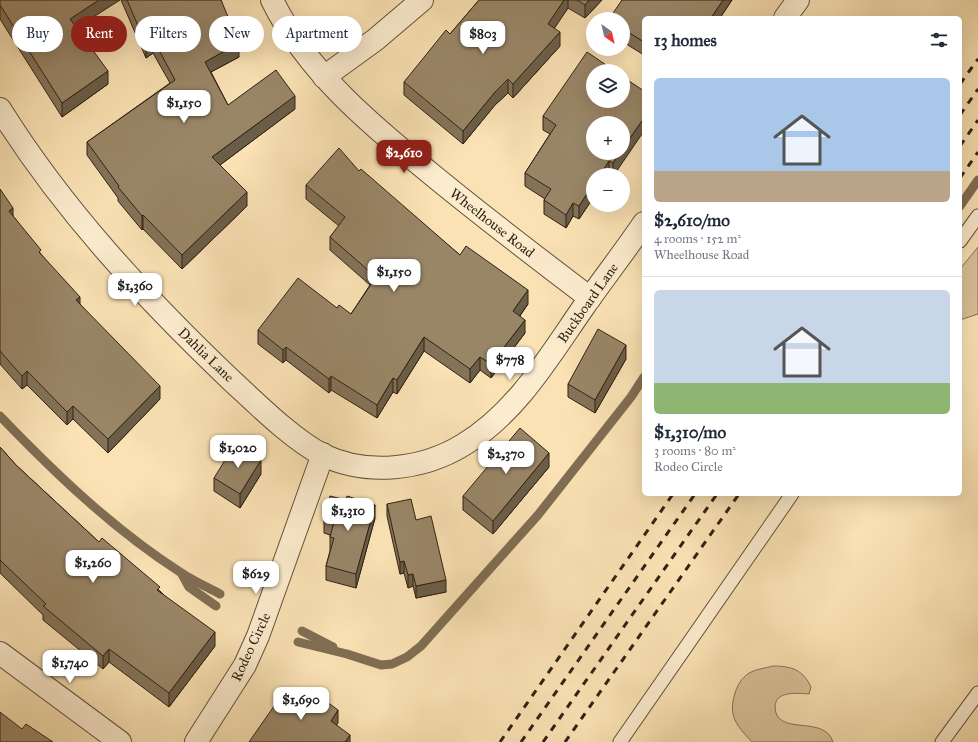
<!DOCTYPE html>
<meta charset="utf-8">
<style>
body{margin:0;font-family:"IM FELL Great Primer",serif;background:#f2f2f3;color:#1f2937;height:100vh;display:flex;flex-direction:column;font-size:15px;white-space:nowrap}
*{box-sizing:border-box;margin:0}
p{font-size:13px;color:#747a83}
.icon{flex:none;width:22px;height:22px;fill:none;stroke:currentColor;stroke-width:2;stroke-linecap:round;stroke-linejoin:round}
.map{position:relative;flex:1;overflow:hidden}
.details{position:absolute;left:642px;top:16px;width:320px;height:480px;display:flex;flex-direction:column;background:#fff;border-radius:6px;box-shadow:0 4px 16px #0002}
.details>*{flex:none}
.hud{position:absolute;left:12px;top:16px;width:380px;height:36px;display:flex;gap:8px}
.needle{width:26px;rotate:146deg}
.tools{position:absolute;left:586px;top:12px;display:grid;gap:8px}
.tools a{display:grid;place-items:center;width:44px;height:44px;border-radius:50%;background:#fff;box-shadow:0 4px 16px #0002;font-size:20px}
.price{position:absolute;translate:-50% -34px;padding:0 9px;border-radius:8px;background:#fff;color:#222;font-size:13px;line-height:26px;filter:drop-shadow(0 1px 2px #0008)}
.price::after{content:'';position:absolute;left:50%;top:24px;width:12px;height:9px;margin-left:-6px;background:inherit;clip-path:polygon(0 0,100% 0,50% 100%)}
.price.active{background:#8f2418;color:#fff}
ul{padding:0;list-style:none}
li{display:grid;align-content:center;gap:8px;height:212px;padding:0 12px}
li+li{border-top:1px solid #e0e1e3}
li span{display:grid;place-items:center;height:124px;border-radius:6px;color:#555}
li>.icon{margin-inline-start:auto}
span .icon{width:72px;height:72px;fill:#fffc;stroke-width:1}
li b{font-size:17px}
h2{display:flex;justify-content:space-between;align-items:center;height:48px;padding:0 12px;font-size:17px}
.chip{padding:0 14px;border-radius:18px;background:#fff;box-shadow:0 4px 16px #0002;font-size:14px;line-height:36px}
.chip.active{background:#8f2418;color:#fff}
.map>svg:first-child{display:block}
</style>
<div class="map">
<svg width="978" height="742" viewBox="0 0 978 742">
<rect width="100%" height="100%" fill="#fae2b4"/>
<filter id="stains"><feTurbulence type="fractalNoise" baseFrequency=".005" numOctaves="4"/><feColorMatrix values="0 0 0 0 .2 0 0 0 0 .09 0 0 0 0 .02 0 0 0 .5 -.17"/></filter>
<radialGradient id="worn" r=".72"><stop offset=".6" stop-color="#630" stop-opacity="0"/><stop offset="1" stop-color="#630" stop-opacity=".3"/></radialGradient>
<!-- green -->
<g fill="#d8c199" stroke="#847256">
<path d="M978,247V314L960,320V269Z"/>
<path d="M773,666C792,666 803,670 811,687L809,694C796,693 770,690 776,713C783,734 825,716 833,742H752C736,725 728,716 735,693C738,684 741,679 749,673C756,669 766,668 773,666Z"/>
</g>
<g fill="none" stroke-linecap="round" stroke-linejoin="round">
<!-- stream -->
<g stroke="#806e53" stroke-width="9">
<path d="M960,206L978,180"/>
<path d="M0,416C55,473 113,529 180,572C193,581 207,587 220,594"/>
<path d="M182,574L189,587L216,606"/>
<path d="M302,631L333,647"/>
<path d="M298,642L347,654L381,665L392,664L407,657L421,646L538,515L631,397L644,377"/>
</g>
<defs>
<g id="lane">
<path d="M960,241L978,216"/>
<path d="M620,742L792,494"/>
<path d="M942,742L978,693"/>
</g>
<g id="street">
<path d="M272,0C307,72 370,124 430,173C482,216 536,257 590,298"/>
<path d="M785,18L798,0"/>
<path d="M324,77L375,40L422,0"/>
<path d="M0,109C63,210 145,298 231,380C256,403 293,440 323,455C367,476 422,470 463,445C517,413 550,355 585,305C604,278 625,251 644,223"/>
<path d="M0,653L120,742"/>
<path d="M196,742L245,665L258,636L323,454"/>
</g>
</defs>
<!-- lane casing -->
<use href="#lane" stroke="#62523b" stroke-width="15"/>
<!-- street casing -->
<use href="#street" stroke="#62523b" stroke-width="24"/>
<!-- lane -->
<use href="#lane" stroke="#fcecce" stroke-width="13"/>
<!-- street -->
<use href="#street" stroke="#fcecce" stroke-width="22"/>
<!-- rail -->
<g stroke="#302213" stroke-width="3" stroke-dasharray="7 7" stroke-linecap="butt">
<path d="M960,84L978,59"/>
<path d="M960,115L978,89"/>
<path d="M960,146L978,120"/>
<path d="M960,178L978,152"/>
<path d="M500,742L673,494"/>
<path d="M521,742L695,494"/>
<path d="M543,742L717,494"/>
<path d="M565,742L739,494"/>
</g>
</g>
<!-- wall -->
<g fill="#847359" stroke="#302213">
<path d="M0,0L77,28L108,84L62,117L0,19Z"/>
<path d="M121,0H221L239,57L211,72L228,105L295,109L220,165L247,206L182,269L143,229L142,230L118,201V198L87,155V142L170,83L153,53L146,58Z"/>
<path d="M479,0H602L585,18L568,8L554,28L560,46L513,98L508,93L495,105L463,144L404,95V82L450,34Z"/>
<path d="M622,0H732L720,18H644V55L623,42Z"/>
<path d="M623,101L614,175L609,174V175H593V198L579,219L573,216L566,228L544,214V200L545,199L525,186V173L550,134L543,130V116Z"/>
<path d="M359,171L460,255L528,304L520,316L525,333L491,378L480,370L470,383L424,351L397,394L393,392L377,418L331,390L329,393L286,360L283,363L258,344V330L337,308L351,314L370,285L330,250V237L339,226L306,199V185Z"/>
<path d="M0,189L13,216L41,254L80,304L160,399L108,453L73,419L67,425L27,385L22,389L0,364Z"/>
<path d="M626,359L595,413L568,397V384Z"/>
<path d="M0,447L16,465L99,542L160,591L215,646L169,707L109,662L103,669L43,620V615L0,573Z"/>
<path d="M549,467L493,534L463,510V496Z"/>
<path d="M261,474L240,508L214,491V478Z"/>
<path d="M387,504L416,520L446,592L416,598L413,586L408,588L404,573L400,574L387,516Z"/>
<path d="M375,518L356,588L326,580V566L330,551V535L324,533V519Z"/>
</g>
<!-- shaded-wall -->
<g fill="#6b5e48" stroke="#302213">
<path d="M99,0H120L70,32V19Z"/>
<path d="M564,0H568V8L548,38V24Z"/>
<path d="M589,0H602L585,18V5Z"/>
<path d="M723,0H732L720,18H711Z"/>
<path d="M560,32V46L513,98V84Z"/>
<path d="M153,39V53L146,58V44Z"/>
<path d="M239,43V57L205,75V62Z"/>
<path d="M108,71V84L62,117V103Z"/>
<path d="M508,79V93L495,105L463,144V131L495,92Z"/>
<path d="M295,96V109L212,171V157Z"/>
<path d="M644,118V131L614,175H613V163L620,153H623V148Z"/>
<path d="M609,161V175H600Z"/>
<path d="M593,185V198L579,219V206Z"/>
<path d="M247,192V206L182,269V255Z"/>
<path d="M573,203V216L566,228V215Z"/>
<path d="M13,208V222L9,211Z"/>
<path d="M143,215V229L142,230V216Z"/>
<path d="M528,290V304L513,325V311Z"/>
<path d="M80,297V310L76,300Z"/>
<path d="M525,320V333L491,378V364Z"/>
<path d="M424,337V351L397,394V380Z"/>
<path d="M626,345V359L595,413V400Z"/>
<path d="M286,347V360L283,363V350Z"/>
<path d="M480,357V370L470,383V369Z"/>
<path d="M27,371V385L22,389V376Z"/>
<path d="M331,376V390L329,393V379Z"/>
<path d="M393,378V392L377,418V405Z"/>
<path d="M160,386V399L108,453V439Z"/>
<path d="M73,406V419L67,425V412Z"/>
<path d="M549,453V467L493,534V521Z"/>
<path d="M261,460V474L240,508V494Z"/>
<path d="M375,505V518L356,588V574Z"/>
<path d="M404,561V573L400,574V562Z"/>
<path d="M413,574V586L408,588V575Z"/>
<path d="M446,580V592L416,598V586Z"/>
<path d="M215,632V646L169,707V693Z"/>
<path d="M109,649V662L103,669V656Z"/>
<path d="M338,710V723L331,734V721Z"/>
<path d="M350,735V742H345Z"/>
</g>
<!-- building -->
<g fill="#998667" stroke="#302213">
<path d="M0,0H99L70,19L108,71L62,103L0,5Z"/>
<path d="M127,0H221L239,43L205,62L228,105L276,70L295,96L212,157L247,192L182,255L143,215L142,216L118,187L119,186L87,142L175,80L153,39L146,44Z"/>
<path d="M479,0H564L548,24L560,32L513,84L508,79L495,92L463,131L404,82L446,30L450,34Z"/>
<path d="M577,0H589L585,5Z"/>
<path d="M622,0H723L711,18H644V42L623,29V19H609Z"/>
<path d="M587,52L615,71H593V101H623V77L644,91V118L623,148V123H593V153H620L613,163L609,161L600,175H593V185L579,206L573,203L566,215L544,200L551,189L525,173L556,125L543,116Z"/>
<path d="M339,148L359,171L361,169L460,255L466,246L528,290L513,311L525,320L491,364L480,357L470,369L424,337L397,380L393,378L377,405L331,376L329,379L286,347L283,350L258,330L298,278L337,308L339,305L351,314L376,277L330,237L345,217L306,185Z"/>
<path d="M0,189L13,208L9,211L41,250L39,252L80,297L76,300L160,386L108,439L73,406L67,412L27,371L22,376L0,351Z"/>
<path d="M598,329L626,345L595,400L568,384Z"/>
<path d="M520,428L549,453L493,521L463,496Z"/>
<path d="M235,444L261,460L240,494L214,478Z"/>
<path d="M0,447L16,465L99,542L102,538L160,587L157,590L215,632L169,693L109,649L103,656L43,606L46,604L0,560Z"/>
<path d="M330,496L346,500L347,496L375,505L356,574L326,566L334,538L330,537L334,522L324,519Z"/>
<path d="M411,499L416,520L431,516L446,580L416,586L413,574L408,575L404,561L400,562L387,504Z"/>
<path d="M308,688L338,710L331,721L350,735L345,742H249L286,689L300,700Z"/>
<path d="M0,712L22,729L26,724L53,742H0Z"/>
</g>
<g text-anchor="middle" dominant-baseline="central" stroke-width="4" stroke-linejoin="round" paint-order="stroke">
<!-- street labels -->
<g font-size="14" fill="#302213" stroke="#fcecce">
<text transform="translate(492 223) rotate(38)">Wheelhouse Road</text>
<text transform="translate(588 303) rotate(-55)">Buckboard Lane</text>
<text transform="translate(206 355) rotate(44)">Dahlia Lane</text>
<text transform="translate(251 647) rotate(-65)">Rodeo Circle</text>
</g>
</g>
<rect width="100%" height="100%" filter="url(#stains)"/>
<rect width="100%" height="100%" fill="url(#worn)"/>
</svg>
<div class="tools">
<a><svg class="needle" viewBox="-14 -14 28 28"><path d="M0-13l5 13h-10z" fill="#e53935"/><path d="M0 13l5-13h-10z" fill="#747a83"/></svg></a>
<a><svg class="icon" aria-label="layers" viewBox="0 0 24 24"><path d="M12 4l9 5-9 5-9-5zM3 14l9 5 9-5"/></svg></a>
<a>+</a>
<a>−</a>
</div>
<b class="price" style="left:483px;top:55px">$803</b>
<b class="price" style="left:184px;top:124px">$1,150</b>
<b class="price active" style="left:404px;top:174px">$2,610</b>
<b class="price" style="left:394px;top:293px">$1,150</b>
<b class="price" style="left:135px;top:307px">$1,360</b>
<b class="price" style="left:510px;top:381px">$778</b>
<b class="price" style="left:238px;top:469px">$1,020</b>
<b class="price" style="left:506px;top:475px">$2,370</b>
<b class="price" style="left:348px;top:532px">$1,310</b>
<b class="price" style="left:93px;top:584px">$1,260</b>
<b class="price" style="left:256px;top:595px">$629</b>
<b class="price" style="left:70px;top:684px">$1,740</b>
<b class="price" style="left:301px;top:721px">$1,690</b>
<div class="hud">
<a class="chip">Buy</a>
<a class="chip active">Rent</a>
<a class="chip">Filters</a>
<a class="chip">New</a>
<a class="chip">Apartment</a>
</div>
<section class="details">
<h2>13 homes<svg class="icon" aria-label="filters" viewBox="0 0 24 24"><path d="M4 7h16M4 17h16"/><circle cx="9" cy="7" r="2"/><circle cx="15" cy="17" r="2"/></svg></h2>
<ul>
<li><span style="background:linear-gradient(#a9c7e8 75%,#b9a48a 0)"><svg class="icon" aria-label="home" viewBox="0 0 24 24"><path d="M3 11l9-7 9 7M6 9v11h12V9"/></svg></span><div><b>$2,610/mo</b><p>4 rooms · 152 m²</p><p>Wheelhouse Road</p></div></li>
<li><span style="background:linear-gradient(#c9d6e8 75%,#8fb573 0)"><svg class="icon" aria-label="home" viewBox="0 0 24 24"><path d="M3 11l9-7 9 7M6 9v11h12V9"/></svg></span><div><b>$1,310/mo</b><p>3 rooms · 80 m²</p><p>Rodeo Circle</p></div></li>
</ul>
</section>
</div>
